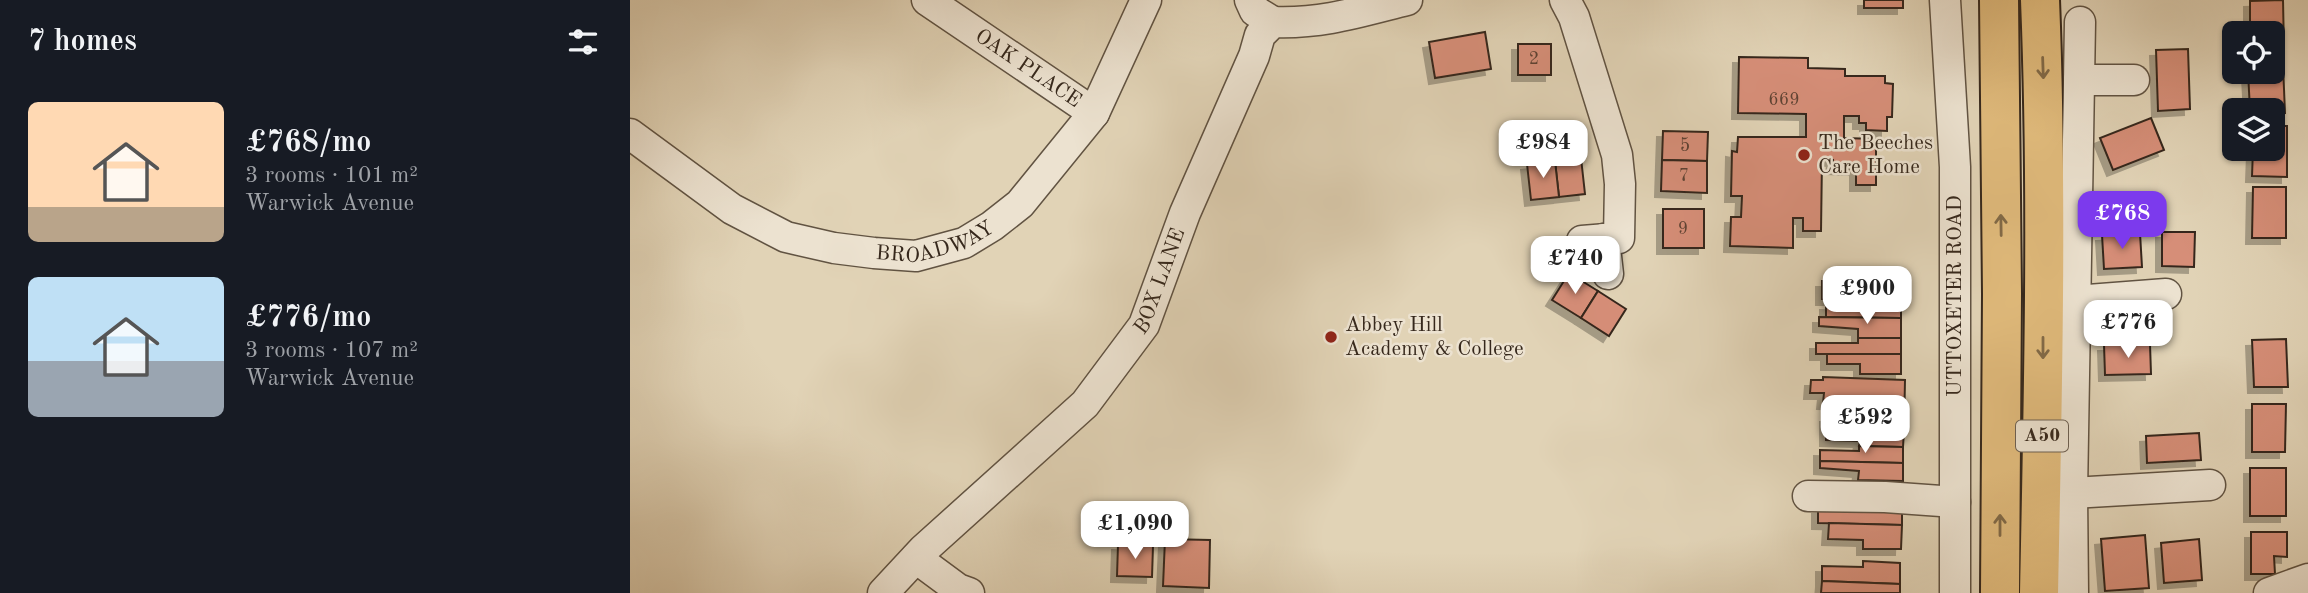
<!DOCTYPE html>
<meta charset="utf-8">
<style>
body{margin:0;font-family:"Old Standard TT",serif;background:#20242c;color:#f1f3f6;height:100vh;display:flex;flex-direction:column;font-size:26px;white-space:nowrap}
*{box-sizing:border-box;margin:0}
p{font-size:23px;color:#9ea1a6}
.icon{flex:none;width:38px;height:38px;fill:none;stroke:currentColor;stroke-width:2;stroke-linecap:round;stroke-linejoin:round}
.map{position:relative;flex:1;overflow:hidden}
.details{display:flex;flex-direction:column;background:#171b24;width:630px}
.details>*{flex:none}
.buttons{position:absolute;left:1592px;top:21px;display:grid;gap:14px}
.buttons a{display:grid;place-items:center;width:63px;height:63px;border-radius:10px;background:#171b24;box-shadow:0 2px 5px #0004;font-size:35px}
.price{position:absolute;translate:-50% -60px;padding:0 16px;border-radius:14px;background:#fff;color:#222;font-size:23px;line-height:46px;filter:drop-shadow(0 2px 4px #0008)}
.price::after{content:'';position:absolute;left:50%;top:42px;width:21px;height:16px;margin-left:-10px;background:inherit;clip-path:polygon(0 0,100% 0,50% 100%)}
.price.selected{background:#7c3aed;color:#fff}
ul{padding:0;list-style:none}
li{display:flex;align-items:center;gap:21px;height:175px;padding:0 28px}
li span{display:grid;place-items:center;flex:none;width:196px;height:140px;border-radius:10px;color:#555}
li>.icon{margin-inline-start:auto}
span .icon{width:84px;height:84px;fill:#fffc;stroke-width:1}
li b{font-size:30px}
h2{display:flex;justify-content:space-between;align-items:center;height:84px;padding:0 28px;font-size:30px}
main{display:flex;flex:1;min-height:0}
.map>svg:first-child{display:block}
</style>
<main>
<section class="details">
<h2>7 homes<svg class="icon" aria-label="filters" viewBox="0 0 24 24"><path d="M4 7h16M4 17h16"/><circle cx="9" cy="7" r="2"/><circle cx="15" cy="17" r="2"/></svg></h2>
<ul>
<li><span style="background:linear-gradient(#ffd9b3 75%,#b9a48a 0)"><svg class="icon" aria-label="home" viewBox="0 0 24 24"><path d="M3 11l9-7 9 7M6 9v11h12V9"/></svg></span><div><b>£768/mo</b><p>3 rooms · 101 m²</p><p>Warwick Avenue</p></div></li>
<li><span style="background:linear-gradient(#bfe0f5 60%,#9aa5b1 0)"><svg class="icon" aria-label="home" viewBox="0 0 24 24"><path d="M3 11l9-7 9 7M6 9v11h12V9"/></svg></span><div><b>£776/mo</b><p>3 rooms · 107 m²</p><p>Warwick Avenue</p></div></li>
</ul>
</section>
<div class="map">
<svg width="1678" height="593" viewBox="0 0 1678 593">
<defs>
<filter id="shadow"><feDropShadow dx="-6" dy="6" stdDeviation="0" flood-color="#0004"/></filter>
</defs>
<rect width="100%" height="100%" fill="#e1d3b6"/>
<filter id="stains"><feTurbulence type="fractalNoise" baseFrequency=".00286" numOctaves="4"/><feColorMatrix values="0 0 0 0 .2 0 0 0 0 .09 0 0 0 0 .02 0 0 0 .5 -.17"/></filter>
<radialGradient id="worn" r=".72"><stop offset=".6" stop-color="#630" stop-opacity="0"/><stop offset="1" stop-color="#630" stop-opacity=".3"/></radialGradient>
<!-- building -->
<g fill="#d68e78" stroke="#36281c" stroke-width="2" filter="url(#shadow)">
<rect x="1234" y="0" width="39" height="8"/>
<path d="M1653,0L1654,50L1643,51V33H1620V1Z"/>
<path d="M855,32L861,69L805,78L799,42Z"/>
<rect x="888" y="44" width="33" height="31"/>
<path d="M1558,49L1560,109L1528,111L1526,50Z"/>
<path d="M1109,57L1178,58V68L1215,69V76H1255V83L1263,84L1262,117H1257V131L1236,130V123H1229V116H1214V138L1246,139V185H1226V169L1202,168L1203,160L1192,159L1191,231H1173V218H1163V248L1100,246L1101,217H1111L1112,196H1101L1102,151L1107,152L1108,137H1176V114L1108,113Z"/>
<path d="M1653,65L1655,113L1643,114V110H1620L1618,72H1643V66Z"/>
<path d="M1521,118L1534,150L1483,170L1470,138Z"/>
<path d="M1643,126H1657V177L1622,176L1623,149H1643Z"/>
<path d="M1033,131L1078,132L1077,161L1032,160Z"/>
<path d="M951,158L955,194L929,197L925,161Z"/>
<path d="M1032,160L1077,161V193L1031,191Z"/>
<path d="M925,161L929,197L901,200L897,164Z"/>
<path d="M1623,187H1656V238H1622Z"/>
<rect x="1033" y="209" width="41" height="39"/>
<path d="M1532,232H1565L1564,267L1532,266Z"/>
<path d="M1510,233L1512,267L1474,269L1472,235Z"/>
<path d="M939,273L968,291L951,318L922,300Z"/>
<path d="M1231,273H1271V299H1192V281H1231Z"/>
<path d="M968,291L996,309L979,336L951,318Z"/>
<path d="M1228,299H1271V318L1196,317V304L1228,305Z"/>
<path d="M1189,317L1271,318V338H1228V329L1189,326Z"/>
<path d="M1228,338H1271V354H1186V343H1228Z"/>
<path d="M1656,339L1658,387H1624L1622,340Z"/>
<path d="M1520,344L1521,374L1475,375L1474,345Z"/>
<path d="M1197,354H1271V374H1230V364H1197Z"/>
<path d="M1193,377L1275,380L1274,430L1196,428V416L1230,417V404L1193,403L1194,393H1180L1181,380H1193Z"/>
<path d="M1622,404H1656L1655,452H1622Z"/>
<path d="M1196,428L1274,430L1273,447L1229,446L1230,441L1196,440Z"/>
<path d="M1569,433L1571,460L1517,463L1516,436Z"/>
<path d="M1229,446L1273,447V463L1190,461V450L1229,451Z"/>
<path d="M1190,461L1273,463V481L1228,480L1229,471L1190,468Z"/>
<rect x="1620" y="468" width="36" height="48"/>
<path d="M1272,503V525L1188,523V508Z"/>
<path d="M1199,523L1272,525L1271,549H1233V540L1198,539Z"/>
<path d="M1621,532H1657V557L1644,556L1645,574H1621Z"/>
<path d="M1515,535L1519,588L1475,591L1471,539Z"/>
<path d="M535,539L580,540L579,588L533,586Z"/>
<path d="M1569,539L1572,580L1534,583L1531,543Z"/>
<path d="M488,544L523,546L522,577L487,576Z"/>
<path d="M1233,561L1270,563V584L1192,581V566L1233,567Z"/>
<path d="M1192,581L1270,584V593H1191Z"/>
</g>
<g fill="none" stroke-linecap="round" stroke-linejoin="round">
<defs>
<g id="minor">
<path id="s1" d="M297,0L464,113"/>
<path d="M620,0L625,11L643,22"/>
<path d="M935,0L944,17L987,155L990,184L989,238L952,241"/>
<path d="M1315,0L1325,167V593"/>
<path d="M1449,80H1504"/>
<path id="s2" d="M0,134L102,209L156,237L204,248L244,253L286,256L334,243L362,226L390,204L464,113L516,0"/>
<path d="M974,239L978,274"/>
<path d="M1445,301L1536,294"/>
<path d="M1442,493L1580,485"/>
<path d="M1178,496L1255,497L1325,502"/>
<path d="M286,558L328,589L339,593"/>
<path id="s3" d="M253,593L293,550L455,404L514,325L555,213L624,56L630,35L643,22C692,24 729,12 777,0"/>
<path d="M1443,593L1442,493L1450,22"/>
<path d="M1639,593L1678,579"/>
</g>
<g id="highway">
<path d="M1369,0L1372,294L1370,593"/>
<path d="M1409,593C1413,396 1418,197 1410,0"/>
</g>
</defs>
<!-- minor casing -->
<use href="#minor" stroke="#615342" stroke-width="33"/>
<!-- highway casing -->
<use href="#highway" stroke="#36281c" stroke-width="42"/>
<!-- minor -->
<use href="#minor" stroke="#ece2d0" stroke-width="30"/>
<!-- highway -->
<use href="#highway" stroke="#e0ba7b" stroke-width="38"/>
</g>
<!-- one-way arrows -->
<defs><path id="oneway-shaft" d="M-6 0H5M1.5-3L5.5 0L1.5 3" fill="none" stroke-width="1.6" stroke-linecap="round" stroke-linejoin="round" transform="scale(1.75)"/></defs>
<g stroke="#826a47">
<use href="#oneway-shaft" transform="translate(1413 68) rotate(88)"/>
<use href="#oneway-shaft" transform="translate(1371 225) rotate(-91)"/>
<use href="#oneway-shaft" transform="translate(1413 348) rotate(90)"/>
<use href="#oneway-shaft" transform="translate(1370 525) rotate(-90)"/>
</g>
<!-- markers -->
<g fill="#8f2418" stroke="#ece2d0" stroke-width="2.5">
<circle cx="1174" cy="155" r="7"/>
<circle cx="701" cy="337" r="7"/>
</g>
<g text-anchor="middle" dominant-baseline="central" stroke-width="5" stroke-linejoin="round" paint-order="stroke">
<!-- number labels -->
<g font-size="18" fill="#5e4233">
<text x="904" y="59">2</text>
<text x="1154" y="100">669</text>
<text x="1055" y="146">5</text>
<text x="1054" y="176">7</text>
<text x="1053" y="229">9</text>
</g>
<!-- shield labels -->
<rect fill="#ece2d0" stroke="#6d6052" stroke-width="2" x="1386" y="420.5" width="52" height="31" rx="5"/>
<g font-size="19" font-weight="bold" fill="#36281c">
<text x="1412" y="436">A50</text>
</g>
<!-- street labels -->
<g font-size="21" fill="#36281c" stroke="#ece2d0">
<text stroke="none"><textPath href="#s1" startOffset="122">OAK PLACE</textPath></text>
<text stroke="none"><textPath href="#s2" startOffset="340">BROADWAY</textPath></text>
<text stroke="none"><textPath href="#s3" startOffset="422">BOX LANE</textPath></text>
<text transform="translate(1325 296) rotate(-90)">UTTOXETER ROAD</text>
</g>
<!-- poi labels -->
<g font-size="21" fill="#36281c" stroke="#ece2d0" text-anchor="start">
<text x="1188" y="143">The Beeches<tspan x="1188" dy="24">Care Home</tspan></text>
<text x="715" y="325">Abbey Hill<tspan x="715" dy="24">Academy &amp; College</tspan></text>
</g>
</g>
<rect width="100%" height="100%" filter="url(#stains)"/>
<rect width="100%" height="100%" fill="url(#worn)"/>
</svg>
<div class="buttons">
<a><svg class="icon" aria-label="locate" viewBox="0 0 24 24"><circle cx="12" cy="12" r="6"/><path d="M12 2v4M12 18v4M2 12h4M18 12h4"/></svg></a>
<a><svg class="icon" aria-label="layers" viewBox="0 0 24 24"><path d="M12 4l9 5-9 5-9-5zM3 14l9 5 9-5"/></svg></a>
</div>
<b class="price" style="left:913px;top:180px">£984</b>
<b class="price selected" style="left:1492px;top:251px">£768</b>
<b class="price" style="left:945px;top:296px">£740</b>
<b class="price" style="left:1237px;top:326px">£900</b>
<b class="price" style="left:1498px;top:360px">£776</b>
<b class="price" style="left:1235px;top:455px">£592</b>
<b class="price" style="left:505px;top:561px">£1,090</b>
</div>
</main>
